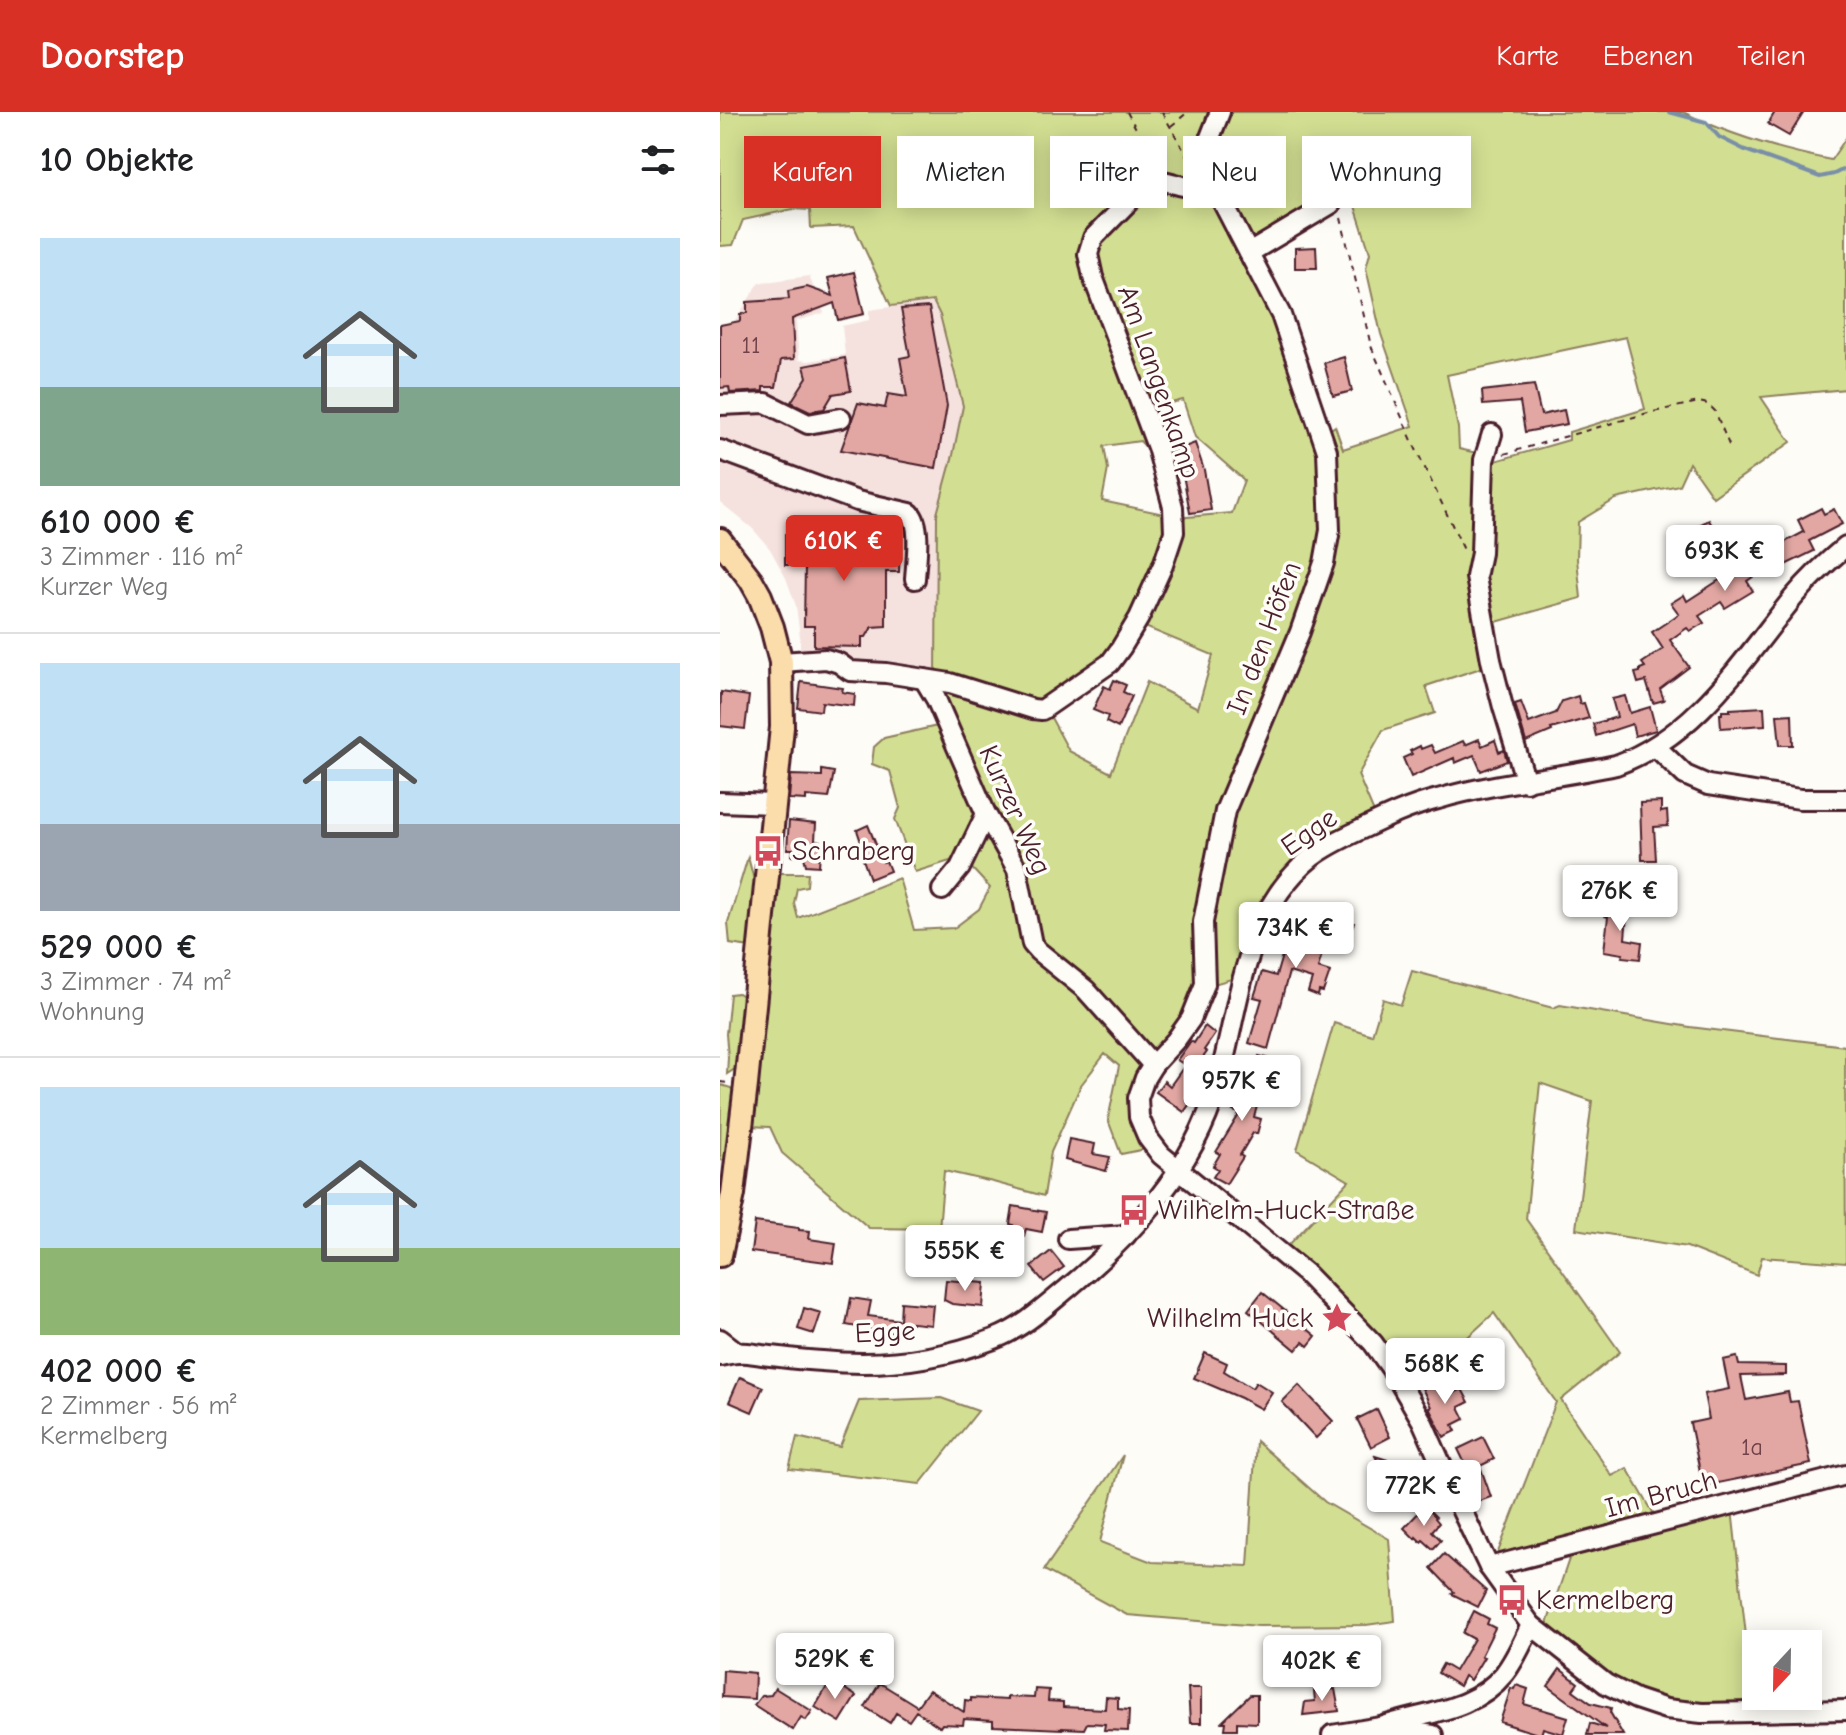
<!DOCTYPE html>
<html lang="de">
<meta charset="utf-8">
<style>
body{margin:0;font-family:"Comic Neue",sans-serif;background:#f6f6f6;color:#202124;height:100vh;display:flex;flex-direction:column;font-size:30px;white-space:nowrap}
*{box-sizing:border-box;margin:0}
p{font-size:26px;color:#757577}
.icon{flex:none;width:44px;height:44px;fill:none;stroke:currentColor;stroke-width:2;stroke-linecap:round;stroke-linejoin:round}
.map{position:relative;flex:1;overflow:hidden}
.side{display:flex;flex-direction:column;background:#fff;width:720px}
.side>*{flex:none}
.banner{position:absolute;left:24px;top:24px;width:760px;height:72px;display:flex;gap:16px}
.needle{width:52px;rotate:202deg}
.buttons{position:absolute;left:1022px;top:1518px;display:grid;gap:16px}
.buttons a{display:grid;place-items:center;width:80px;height:80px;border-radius:0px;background:#fff;box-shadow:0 4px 20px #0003;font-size:40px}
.price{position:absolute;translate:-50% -68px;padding:0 18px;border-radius:8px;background:#fff;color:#222;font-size:26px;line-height:52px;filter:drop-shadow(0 2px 4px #0008)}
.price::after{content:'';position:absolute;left:50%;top:48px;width:24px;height:18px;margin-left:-12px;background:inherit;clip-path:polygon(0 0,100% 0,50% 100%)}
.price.on{background:#d93025;color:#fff}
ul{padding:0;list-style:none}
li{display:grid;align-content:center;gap:16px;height:424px;padding:0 40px}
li+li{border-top:2px solid #e0e0e0}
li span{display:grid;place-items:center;height:248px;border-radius:0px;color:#555}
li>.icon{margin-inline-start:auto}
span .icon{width:144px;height:144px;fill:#fffc;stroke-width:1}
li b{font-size:34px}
h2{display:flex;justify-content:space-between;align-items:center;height:96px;padding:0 40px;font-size:34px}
.tag{padding:0 28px;border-radius:0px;background:#fff;box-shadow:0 4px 20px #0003;font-size:28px;line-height:72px}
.tag.on{background:#d93025;color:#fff}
header{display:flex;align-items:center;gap:48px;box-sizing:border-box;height:112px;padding:0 40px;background:#d93025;color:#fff}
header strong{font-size:38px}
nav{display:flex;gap:44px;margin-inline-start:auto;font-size:28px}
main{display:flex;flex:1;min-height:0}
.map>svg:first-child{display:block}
</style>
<header>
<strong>Doorstep</strong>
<nav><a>Karte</a><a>Ebenen</a><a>Teilen</a></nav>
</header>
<main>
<section class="side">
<h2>10 Objekte<svg class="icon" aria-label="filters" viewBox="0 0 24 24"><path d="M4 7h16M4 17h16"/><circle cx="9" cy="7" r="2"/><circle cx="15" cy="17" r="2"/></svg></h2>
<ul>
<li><span style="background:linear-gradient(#bfe0f5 60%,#7fa58c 0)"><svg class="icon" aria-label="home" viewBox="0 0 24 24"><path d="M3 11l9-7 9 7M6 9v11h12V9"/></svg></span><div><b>610 000 €</b><p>3 Zimmer · 116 m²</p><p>Kurzer Weg</p></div></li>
<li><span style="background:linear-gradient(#bfe0f5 65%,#9aa5b1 0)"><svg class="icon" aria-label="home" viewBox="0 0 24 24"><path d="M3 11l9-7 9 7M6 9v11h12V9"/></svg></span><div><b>529 000 €</b><p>3 Zimmer · 74 m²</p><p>Wohnung</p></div></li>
<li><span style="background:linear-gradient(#bfe0f5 65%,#8fb573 0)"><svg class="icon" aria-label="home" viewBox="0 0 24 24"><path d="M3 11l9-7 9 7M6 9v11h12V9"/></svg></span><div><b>402 000 €</b><p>2 Zimmer · 56 m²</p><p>Kermelberg</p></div></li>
</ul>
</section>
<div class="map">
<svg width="1126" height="1623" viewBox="0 0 1126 1623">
<rect width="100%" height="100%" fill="#fdfcf7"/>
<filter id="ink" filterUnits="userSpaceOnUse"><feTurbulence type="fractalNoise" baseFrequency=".0125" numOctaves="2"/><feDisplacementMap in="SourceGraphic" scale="16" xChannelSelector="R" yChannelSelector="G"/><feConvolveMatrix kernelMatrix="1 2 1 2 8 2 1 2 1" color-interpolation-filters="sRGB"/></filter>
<g filter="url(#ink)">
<!-- built -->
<path fill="#f5e2de" d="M89,164L104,201L76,209L79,248L89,249L125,243L122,214L149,208V198L213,189L220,203L243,294L233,343L217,488L216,566L80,540V525L76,494L66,466L50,437L33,417L0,390V212L14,210L39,171Z"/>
<!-- green -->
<g fill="#d2df92" stroke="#8e7f5e" stroke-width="2" fill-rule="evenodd">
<path d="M0,0H963C1009,23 1061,38 1111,48L1126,26V277L1041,285L1071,330L993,385L969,351L959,373L896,387L858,410L857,447L861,486L769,512L776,551L706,574L715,601L663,618L638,663L655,703L600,732L515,866L490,873L467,905L426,953V1037L401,1042L388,1008L399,954L385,942L361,973L331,1040L324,1084L273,1070L224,1059L219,1117L149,1116L62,1041L50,1015L29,1014L54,761H88L87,774L77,776L74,791L78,806L179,766L194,818L234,816L259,797L270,776L246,750L265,708L300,755L212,571L328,600L349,639L391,661L427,570L478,596L493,543L420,513L456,406L512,401L524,368L475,325L463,288L416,300L436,346L420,329L384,334L388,357L382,389L449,403L450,420L398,533L326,592L216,566L217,402L233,343L243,294L220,203L213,189L171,194L134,114L91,116L90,98L73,97L23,108L13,133L0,134ZM629,75L650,141L646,156L661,222L693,314L623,337L615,314L608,319L529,153L557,127ZM906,225L925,297L849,320V328L772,350L761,342L739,337L738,316L727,263Z"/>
<path d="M222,613L261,702L243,745L195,760L175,707L180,696L170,659L152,652L154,635L164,626Z"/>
<path d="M28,745L38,783L31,835L10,832L8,811Z"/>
<path d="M692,859L833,896L840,893L970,915L1125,934L1126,1151L1042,1145L1037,1163L967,1135L856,1117L872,989L820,971L806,1107L900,1240L841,1288L892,1364L907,1356L937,1407L775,1448L836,1290L774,1201L691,1277L566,1136L629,1069L577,1038L614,911L652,923L663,887L681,893Z"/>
<path d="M18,881L27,887L21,953L7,962L8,945L6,922L10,882Z"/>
<path d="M1,973L11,976L16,984L8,1049L0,1048Z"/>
<path d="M221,1286L258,1299L200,1372L69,1357L77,1325L120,1335L139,1289Z"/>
<path d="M536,1329L605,1390L669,1427L675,1509L646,1513L539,1514L407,1503L324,1458L403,1343L380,1430L432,1450L528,1454Z"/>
<path d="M1012,1397L1034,1596L982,1598L916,1585L825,1518L851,1441Z"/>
</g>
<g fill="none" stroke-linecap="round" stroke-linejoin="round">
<!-- stream -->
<path stroke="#798ea7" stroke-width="4" d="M949,0L986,10L999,25L1025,38L1100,65L1114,62L1126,56"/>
</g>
<!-- building -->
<g fill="#e2a7a2" stroke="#4a1f2b" stroke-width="2">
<path d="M1055,0H1084L1069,24L1048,12Z"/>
<path d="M596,135L597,156H575V136Z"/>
<path d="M134,160L144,202L118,208L114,191L72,207L74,247L61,248L56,275H43V279L10,281L9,275L0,276V213L20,209V202L27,201V190L69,187L68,179L87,175L113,184L108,166Z"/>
<path d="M209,195L227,294L216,356L121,338L138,291L165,296L168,282L187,285L180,246L190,244L181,197Z"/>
<path d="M624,245L632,279L613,284L604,251Z"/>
<path d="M125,246L131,279L113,282L104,297L90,299L71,290L87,265L84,254Z"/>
<path d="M814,273L821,303L844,298L847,312L805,320L800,290L763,293L762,279Z"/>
<path d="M475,331L484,358L491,398L470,401L462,357L458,358L451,340Z"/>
<path d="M1101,396L1104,402L1114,397L1122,412L1089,429L1094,439L1055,458L1052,452L1027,469L1033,479L1005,496L1001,490L979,504L984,511L970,519L967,516L950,528L969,555L940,577L944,588L933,591L926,569L918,571L915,561L920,560V557L925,555L922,551L943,537L932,520L959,502L951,491L964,483L967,489L1007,463L979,413L989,408L1016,455L1044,434L1062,425L1065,430L1084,420L1078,408Z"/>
<path d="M65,422L180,424L179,460H166V514L152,515L146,525H142V535L94,534V514H84L85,453H65Z"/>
<path d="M394,568L406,573L403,580L412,584L398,616L386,610L388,604L373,598L384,574L390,577Z"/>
<path d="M81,570L123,576L122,580L135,582L134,594L102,590L101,599L78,596Z"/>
<path d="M1,580L29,584L25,617L0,614Z"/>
<path d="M858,584L860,592L864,591L869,606L831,617L832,619L806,630L795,592L801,590L809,611L836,601L842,589Z"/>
<path d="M905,584L910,601L930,595L936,618L915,624L912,612L876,624L873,612L897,605L892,587Z"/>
<path d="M1044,595L1045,613L1001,616L1000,602H1002V599H1010V597Z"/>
<path d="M1072,602L1073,633H1060L1057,603Z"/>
<path d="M759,627L762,634L775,628L779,640L784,638L787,649L761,659L754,643L735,651L734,646L691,665L683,646L692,642L690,639L700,634L701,637L711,633L715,641L743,629L745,633Z"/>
<path d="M102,658L114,660L109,686L86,684V688L69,687L71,663L102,664Z"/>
<path d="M941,690V700L947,699L948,714L934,715L936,748H922L920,691Z"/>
<path d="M69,709L96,712L95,728L101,729L99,754L86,753L84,745L72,744L73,737H67Z"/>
<path d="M148,713L163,750L166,749L170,759L150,767L140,739L139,734L142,733L137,718Z"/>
<path d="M895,789L908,790L905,827L922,830L920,847L902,845L903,842L884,839L888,805L885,804L887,793L895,794Z"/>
<path d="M596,793L634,811L629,821L617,816L616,819L609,817L598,856L610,860L603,880L599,879L598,884L588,880L592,867L569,860L548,937L529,931L542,887L534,885L542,860L556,864L566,830L571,832L580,811L587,814Z"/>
<path d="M485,914L495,922L484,938L487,940L473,959L486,969L464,1000L436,980L444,969L450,974L465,953L457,948L471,929L474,931Z"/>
<path d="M539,944L550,947L534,1005L541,1007L537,1022L533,1021L520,1043L523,1045L506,1072L493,1065L498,1057L493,1054L500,1042L496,1040L520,1001L513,999L526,959L535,961Z"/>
<path d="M349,1027L375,1032L373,1042L390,1045L386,1059L345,1048Z"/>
<path d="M293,1094L326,1100L322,1120L306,1117L304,1124L291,1122L293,1113L290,1112Z"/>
<path d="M35,1110L79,1116V1118L90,1119L89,1127L116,1131L113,1151L31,1140Z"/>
<path d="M331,1139L344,1155L324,1170L311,1155Z"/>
<path d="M226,1168L265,1171L263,1195L232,1192L224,1188Z"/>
<path d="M542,1180L596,1224L588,1234L583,1230L576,1238L528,1198Z"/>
<path d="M131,1186L151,1189L148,1204L180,1208L181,1190L213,1193L211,1213L184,1210L183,1223L126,1213Z"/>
<path d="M84,1196L101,1201L94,1222L78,1217Z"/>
<path d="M485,1241L507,1251L504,1259L532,1276L536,1270L552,1280L541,1297L521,1286L474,1266Z"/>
<path d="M1017,1245L1019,1253L1066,1254V1263L1021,1264L1026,1288L1068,1280L1070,1290L1078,1289L1091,1352L983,1374L970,1311L989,1307L984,1282L1009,1277L1003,1248Z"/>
<path d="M20,1265L43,1275L32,1300L9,1290Z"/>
<path d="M717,1266L726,1285L742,1277L749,1290L739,1295L745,1307L733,1313L736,1319L724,1325L709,1296L711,1295L701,1274Z"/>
<path d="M579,1273L613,1309L596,1326L562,1290Z"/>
<path d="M657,1297L670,1325L651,1335L637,1307Z"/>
<path d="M763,1325L774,1347L760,1354L771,1385L754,1391L748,1373L754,1370L738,1337Z"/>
<path d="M655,1344L680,1352L672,1378L653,1373L658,1356L664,1361Z"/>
<path d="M705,1394L716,1405L715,1406L719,1411L712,1419L721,1428L713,1437L703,1428L701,1430L696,1425L695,1427L684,1416Z"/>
<path d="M724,1442L766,1479L758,1495L732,1482L734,1480L711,1456Z"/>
<path d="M754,1499L769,1507L767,1512L775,1516L761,1544L764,1545L750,1568L744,1564L739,1574L718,1561L723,1552L735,1559L754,1527L743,1521Z"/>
<path d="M840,1557L858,1571L853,1578L871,1591L891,1596L890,1600L903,1623H867L870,1611L886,1616L828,1574Z"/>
<path d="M3,1558L35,1561L34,1587L2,1585Z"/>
<path d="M111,1568L136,1584L120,1610L95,1595Z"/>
<path d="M160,1571L197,1594L209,1578L244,1600L245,1588L251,1589V1586L287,1588V1585L314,1586L315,1577L329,1578L328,1589L343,1590V1595L385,1597L386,1585L398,1586V1597L409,1598L408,1619L384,1618L385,1612L367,1611L364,1617L342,1616V1617L273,1614V1609L244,1607L243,1613L222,1612L220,1615L196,1599L189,1609L176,1601L170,1611L145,1595Z"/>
<path d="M796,1573L808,1577L804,1592L848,1605L843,1622L823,1616L821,1623L780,1610L791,1576L794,1577Z"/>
<path d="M55,1576L92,1599L86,1608L81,1605L73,1618L34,1593L41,1584L51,1583Z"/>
<path d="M468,1576H481V1611H470Z"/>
<path d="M615,1577L619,1599L583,1603L585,1590L595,1589L594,1579Z"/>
<path d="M530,1583H537V1611L517,1610V1617H505L506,1610H502Z"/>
</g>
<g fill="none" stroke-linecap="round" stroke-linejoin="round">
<defs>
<g id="minor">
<path d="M500,0L487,33L490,66L561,203L607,339L610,418L604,451L580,520L505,699L483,810L485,872L471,907L456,928L433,953L425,966L418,986L419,1005L428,1026L441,1043L585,1161L653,1231L673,1259L702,1309L742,1399L769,1455L811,1513C803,1529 796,1547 784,1562C753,1600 704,1600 661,1615"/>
<path d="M529,141L611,92"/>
<path d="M0,293L46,291L88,312L121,306"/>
<path d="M772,322L764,348L761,441L756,465L771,548L783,595L806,670"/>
<path d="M0,338L137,389L190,401C202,413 196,449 195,467"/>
<path d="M61,550L106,547L119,551L130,559L166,561L230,571L313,597L322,598L390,551L401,536L419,506L443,453L454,420L453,395L437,335L373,165L368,142L373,126L427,71C453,61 465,88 490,66"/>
<path d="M204,567L216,587L266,702L297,757L312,832L318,839L366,878L433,953"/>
<path d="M936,635L965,663L988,673L1080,687H1126"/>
<path d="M0,690L53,692"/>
<path d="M222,778L240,756L266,702"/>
<path d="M348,1127L406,1123"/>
<path d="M0,1227L17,1240"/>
<path d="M0,1244C6,1243 12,1241 18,1241C25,1240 34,1242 42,1243C62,1245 82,1248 102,1249C161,1255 218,1248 274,1227C303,1216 325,1195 348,1176C413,1122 473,1058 497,975C520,896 522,801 592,745C606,734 623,726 640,718C665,706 690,694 718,687C776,670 837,666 896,653C976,624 1022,549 1073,486C1089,467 1107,450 1126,434"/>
<path d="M769,1455L1126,1363"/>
<path d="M811,1513L886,1572L916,1587L946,1597L982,1601L1126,1598"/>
<path d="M612,1623L661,1615L713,1623"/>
</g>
<path id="major" d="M0,428L31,468L40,484L52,515L61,550L62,615L26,973L13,1082L0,1143"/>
</defs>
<!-- minor casing -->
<use href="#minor" stroke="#4a1f2b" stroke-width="24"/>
<!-- major casing -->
<use href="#major" stroke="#4a1f2b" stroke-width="28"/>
<!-- path -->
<g stroke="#4a1f2b" stroke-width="2" stroke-dasharray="6 6" stroke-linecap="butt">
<path d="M407,0L426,35L432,53"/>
<path d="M442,0L471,51"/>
<path d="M451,14L468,0"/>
<path d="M621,106L651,234L694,333L745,440"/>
<path d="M784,342L928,301L979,290L988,292L995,299L1011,338"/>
<path d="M0,970L9,971"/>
</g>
<!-- minor -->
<use href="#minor" stroke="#fdfcf7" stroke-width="18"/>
<!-- major -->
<use href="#major" stroke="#faddab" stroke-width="22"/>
</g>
</g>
<!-- icons -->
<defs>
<symbol id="bus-bare" viewBox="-9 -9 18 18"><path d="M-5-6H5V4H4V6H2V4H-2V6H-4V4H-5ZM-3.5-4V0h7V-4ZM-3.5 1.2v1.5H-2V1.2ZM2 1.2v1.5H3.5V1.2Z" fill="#d1495b" stroke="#fdfcf7" stroke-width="2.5" paint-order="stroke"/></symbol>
<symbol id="sight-bare" viewBox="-9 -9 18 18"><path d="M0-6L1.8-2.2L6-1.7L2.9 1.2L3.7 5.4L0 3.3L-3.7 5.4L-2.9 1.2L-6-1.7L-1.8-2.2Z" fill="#d1495b" stroke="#fdfcf7" stroke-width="2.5" paint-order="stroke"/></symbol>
</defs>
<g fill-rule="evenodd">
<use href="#bus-bare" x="26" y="717" width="44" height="44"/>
<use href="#bus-bare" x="392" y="1076" width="44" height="44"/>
<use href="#sight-bare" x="595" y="1184" width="44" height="44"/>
<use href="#bus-bare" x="770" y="1466" width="44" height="44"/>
</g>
<g text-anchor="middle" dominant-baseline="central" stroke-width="7" stroke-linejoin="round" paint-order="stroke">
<!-- number labels -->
<g font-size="24" fill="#704149">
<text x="31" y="233">11</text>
<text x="1032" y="1335">1a</text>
</g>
<!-- street labels -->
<g font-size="28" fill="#4a1f2b" stroke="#fdfcf7">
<text transform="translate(439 270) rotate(71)">Am Langenkamp</text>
<text transform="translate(544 526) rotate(-69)">In den Höfen</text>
<text transform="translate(295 698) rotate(66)">Kurzer Weg</text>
<text transform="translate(589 720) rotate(-35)">Egge</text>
<text transform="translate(165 1220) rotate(-3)">Egge</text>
<text transform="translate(941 1382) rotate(-15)">Im Bruch</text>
</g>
<!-- poi labels -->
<g font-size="28" fill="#4a1f2b" stroke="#fdfcf7" text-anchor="start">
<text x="72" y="739">Schraberg</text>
<text x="438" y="1098">Wilhelm-Huck-Straße</text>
<text x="593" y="1206" text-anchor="end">Wilhelm Huck</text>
<text x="816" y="1488">Kermelberg</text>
</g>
</g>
</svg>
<div class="buttons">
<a><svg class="needle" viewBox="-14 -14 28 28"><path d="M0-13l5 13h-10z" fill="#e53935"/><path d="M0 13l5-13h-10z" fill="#757577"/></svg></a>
</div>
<b class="price on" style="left:124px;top:471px">610K €</b>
<b class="price" style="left:1005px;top:481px">693K €</b>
<b class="price" style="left:900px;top:821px">276K €</b>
<b class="price" style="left:576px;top:858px">734K €</b>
<b class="price" style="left:522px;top:1011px">957K €</b>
<b class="price" style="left:245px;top:1181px">555K €</b>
<b class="price" style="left:725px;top:1294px">568K €</b>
<b class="price" style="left:704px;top:1416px">772K €</b>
<b class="price" style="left:115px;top:1589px">529K €</b>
<b class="price" style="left:602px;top:1591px">402K €</b>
<div class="banner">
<a class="tag on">Kaufen</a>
<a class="tag">Mieten</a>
<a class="tag">Filter</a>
<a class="tag">Neu</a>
<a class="tag">Wohnung</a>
</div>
</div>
</main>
